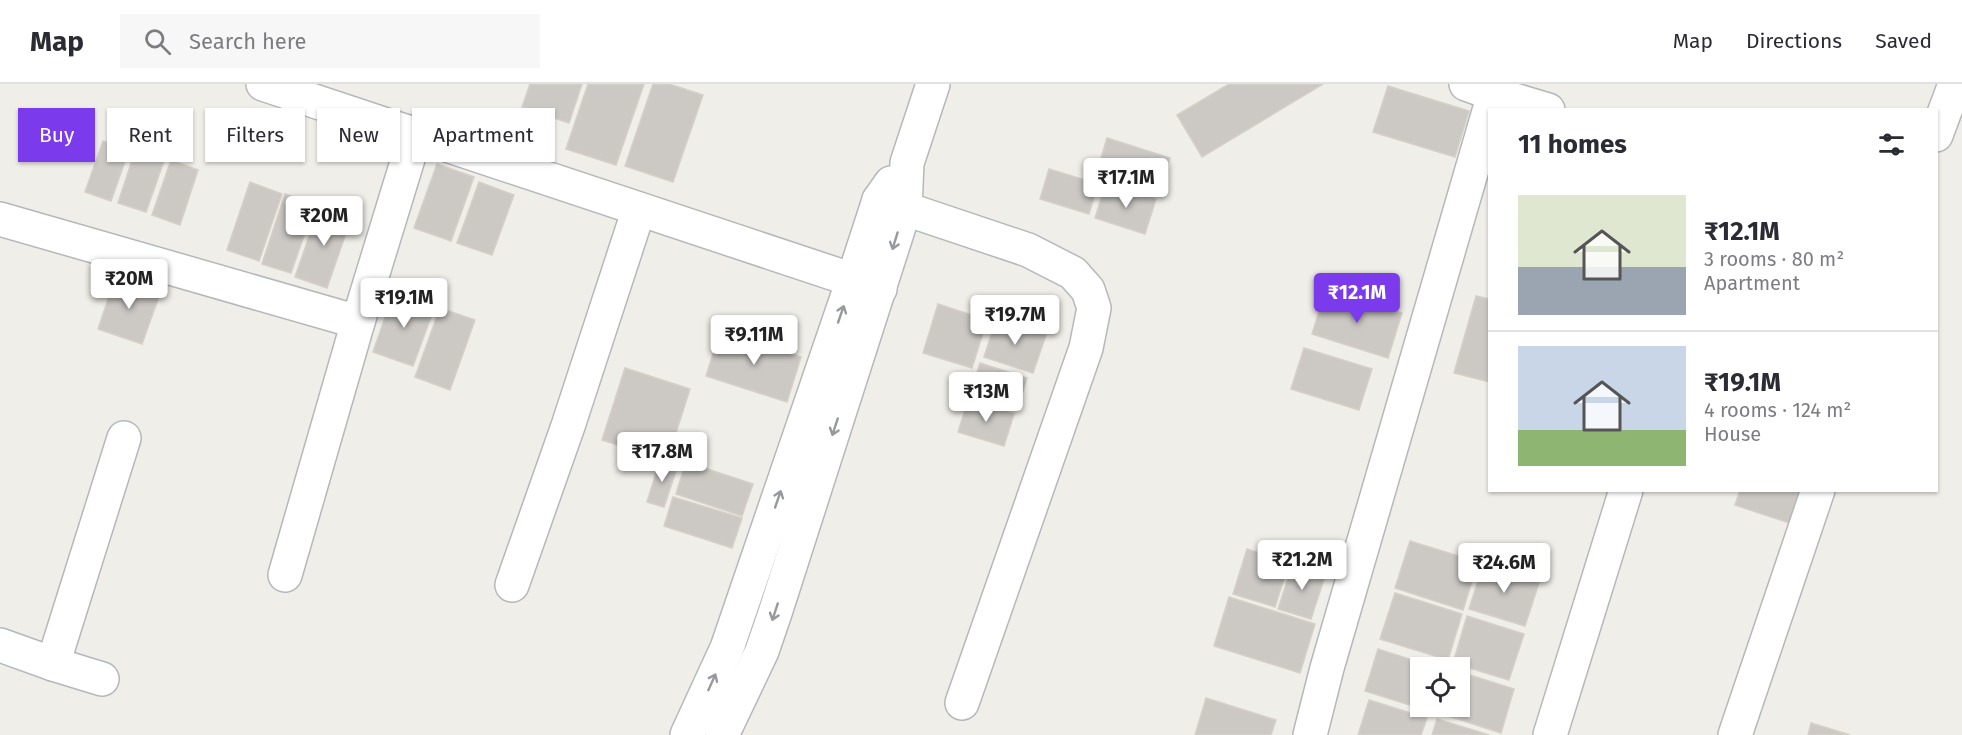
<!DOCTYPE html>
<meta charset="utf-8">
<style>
body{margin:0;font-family:"Fira Sans",sans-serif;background:#f7f7f7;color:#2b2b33;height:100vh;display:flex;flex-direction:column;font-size:22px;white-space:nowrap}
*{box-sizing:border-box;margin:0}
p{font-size:20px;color:#7c7c81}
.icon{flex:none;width:33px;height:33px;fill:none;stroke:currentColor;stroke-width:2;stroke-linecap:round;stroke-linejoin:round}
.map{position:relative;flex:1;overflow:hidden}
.panel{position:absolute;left:1488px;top:24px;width:450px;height:384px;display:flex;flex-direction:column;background:#fff;border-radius:0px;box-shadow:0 2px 4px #0004}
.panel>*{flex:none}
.guide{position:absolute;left:18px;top:24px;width:570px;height:54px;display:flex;gap:12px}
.controls{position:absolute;left:1410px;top:573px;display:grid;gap:12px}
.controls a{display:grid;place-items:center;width:60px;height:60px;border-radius:0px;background:#fff;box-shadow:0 2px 4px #0004;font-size:30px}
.price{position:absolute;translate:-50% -51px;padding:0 14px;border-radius:6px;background:#fff;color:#222;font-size:20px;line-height:39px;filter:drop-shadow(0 2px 3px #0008)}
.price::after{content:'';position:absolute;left:50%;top:36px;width:18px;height:14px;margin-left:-9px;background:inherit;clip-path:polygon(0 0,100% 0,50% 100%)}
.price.selected{background:#7c3aed;color:#fff}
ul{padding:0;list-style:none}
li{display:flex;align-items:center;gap:18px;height:150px;padding:0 30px}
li+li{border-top:2px solid #e1e1e2}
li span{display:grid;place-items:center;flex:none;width:168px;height:120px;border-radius:0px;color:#555}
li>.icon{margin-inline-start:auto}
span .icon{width:72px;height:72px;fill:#fffc;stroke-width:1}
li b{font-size:26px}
h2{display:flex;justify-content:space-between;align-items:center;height:72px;padding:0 30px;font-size:26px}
.pill{padding:0 21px;border-radius:0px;background:#fff;box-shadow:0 2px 4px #0004;font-size:21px;line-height:54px}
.pill.selected{background:#7c3aed;color:#fff}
header{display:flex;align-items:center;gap:36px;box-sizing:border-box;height:84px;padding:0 30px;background:#fff;border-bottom:2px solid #e1e1e2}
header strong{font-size:28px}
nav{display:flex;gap:33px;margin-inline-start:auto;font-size:21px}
.search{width:420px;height:54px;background:#f7f7f7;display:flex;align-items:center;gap:15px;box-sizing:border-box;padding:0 21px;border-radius:0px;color:#7c7c81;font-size:22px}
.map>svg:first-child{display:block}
</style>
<header>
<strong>Map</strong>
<div class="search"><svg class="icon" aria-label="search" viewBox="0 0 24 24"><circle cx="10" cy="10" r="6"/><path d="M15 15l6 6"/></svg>Search here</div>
<nav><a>Map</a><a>Directions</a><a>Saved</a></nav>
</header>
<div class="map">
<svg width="1962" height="651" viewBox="0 0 1962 651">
<rect width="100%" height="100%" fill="#f0eee8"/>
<!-- building -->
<g fill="#ccc9c5" stroke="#d5cfc7" stroke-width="1.5">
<path d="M530,0H582L569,39L522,23Z"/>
<path d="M588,0H644L616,81L566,65Z"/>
<path d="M653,0H669L703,11L673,98L625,82Z"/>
<path d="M1229,0H1323L1202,73L1177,31Z"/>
<path d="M1388,2L1469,27L1455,73L1373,48Z"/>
<path d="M1107,54L1170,74L1158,110L1096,91Z"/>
<path d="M103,57L129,66L111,117L85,108Z"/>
<path d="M135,67L164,77L146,128L118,119Z"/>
<path d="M171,76L198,86L180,141L152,131Z"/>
<path d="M437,80L474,93L451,157L414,144Z"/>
<path d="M1049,85L1098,100L1089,130L1040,115Z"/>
<path d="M250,98L282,110L259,177L227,166Z"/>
<path d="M479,98L514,111L492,171L457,159Z"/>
<path d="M1106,99L1156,115L1145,150L1095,134Z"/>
<path d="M285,110L315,120L291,189L262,180Z"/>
<path d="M320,121L352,132L327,204L295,193Z"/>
<path d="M116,191L161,207L142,260L98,245Z"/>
<path d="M1326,205L1402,229L1388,274L1312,250Z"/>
<path d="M394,208L435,222L413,282L373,268Z"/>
<path d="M1476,212L1490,215V298L1454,289Z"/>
<path d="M938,220L987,236L972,284L923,269Z"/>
<path d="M440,224L475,236L450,306L415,293Z"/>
<path d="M996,236L1046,251L1033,289L984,273Z"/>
<path d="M720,247L801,273L787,318L706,292Z"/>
<path d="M1304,264L1372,285L1359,326L1291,305Z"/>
<path d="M980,279L1027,294L1017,326L970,311Z"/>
<path d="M625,284L690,305L667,377L602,356Z"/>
<path d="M968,316L1014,330L1004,362L958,348Z"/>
<path d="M660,376L678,381L664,423L647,418Z"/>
<path d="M686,378L753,400L742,432L676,410Z"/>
<path d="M1740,406H1813L1801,443L1735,421Z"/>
<path d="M673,413L742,434L732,464L664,442Z"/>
<path d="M1410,457L1478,478L1463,526L1395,504Z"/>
<path d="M1247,465L1289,479L1275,523L1233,510Z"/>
<path d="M1484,478L1540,496L1525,542L1469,525Z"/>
<path d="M1293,479L1326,489L1311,535L1278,525Z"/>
<path d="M1395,509L1462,530L1448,576L1380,555Z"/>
<path d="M1229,513L1315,540L1300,589L1214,562Z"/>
<path d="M1467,532L1524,550L1509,596L1453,579Z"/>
<path d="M1378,565L1437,584H1420V622H1430L1429,627L1365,607Z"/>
<path d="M1460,588L1514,605L1501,649L1439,629L1441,622H1460Z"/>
<path d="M1206,614L1276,636L1271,651H1195Z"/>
<path d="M1369,616L1427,634L1421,651H1358Z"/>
<path d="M1437,635L1489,651H1432Z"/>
<path d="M1811,639L1850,651H1808Z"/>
</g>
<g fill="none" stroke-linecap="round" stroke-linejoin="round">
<defs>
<g id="minor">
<path d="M263,0L880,205"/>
<path d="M1466,0L1494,10L1548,26"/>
<path d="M1936,51L1955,0"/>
<path d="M879,116L1028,166L1073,189L1088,206L1094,224L1086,264L962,619"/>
<path d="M0,135L358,238"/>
<path d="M285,491L358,238L415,52"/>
<path d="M512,501L568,342L639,125"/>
<path d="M0,561L53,580L102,595"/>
<path d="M53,580L124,354"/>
<path d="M687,651L727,564L853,196L879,116L891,99"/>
<path d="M722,651L762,567L775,529L905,124L907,79L933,0"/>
<path d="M1310,651L1327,584L1494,10"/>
<path d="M1550,651L1626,406"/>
<path d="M1735,651L1818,406"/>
</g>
</defs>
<!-- minor casing -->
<use href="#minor" stroke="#b5b8bb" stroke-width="36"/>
<!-- minor -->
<use href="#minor" stroke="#fff" stroke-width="33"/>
</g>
<!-- one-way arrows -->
<defs><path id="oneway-shaft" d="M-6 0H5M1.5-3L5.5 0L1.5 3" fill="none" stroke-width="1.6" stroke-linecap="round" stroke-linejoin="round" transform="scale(1.5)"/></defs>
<g stroke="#979a9c">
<use href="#oneway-shaft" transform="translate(895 157) rotate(107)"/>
<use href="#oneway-shaft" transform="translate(841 230) rotate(-71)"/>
<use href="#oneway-shaft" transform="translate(835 343) rotate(108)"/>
<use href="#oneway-shaft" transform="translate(778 415) rotate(-71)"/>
<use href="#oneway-shaft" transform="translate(775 528) rotate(108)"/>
<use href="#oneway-shaft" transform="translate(712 598) rotate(-66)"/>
</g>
</svg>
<div class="controls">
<a><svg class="icon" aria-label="locate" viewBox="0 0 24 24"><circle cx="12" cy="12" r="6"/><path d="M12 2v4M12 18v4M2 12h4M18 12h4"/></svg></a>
</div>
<b class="price" style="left:1126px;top:125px">₹17.1M</b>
<b class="price" style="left:324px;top:163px">₹20M</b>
<b class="price" style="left:129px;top:226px">₹20M</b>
<b class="price selected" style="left:1357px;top:240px">₹12.1M</b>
<b class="price" style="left:404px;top:245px">₹19.1M</b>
<b class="price" style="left:1015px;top:262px">₹19.7M</b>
<b class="price" style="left:754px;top:282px">₹9.11M</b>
<b class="price" style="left:986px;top:339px">₹13M</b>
<b class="price" style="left:662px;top:399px">₹17.8M</b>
<b class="price" style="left:1302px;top:507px">₹21.2M</b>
<b class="price" style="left:1504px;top:510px">₹24.6M</b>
<div class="guide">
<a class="pill selected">Buy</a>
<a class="pill">Rent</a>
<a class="pill">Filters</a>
<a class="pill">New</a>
<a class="pill">Apartment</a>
</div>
<section class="panel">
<h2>11 homes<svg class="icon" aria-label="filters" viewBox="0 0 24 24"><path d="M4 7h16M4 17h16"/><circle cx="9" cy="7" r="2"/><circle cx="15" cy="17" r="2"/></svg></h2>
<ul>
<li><span style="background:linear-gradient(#dfe7d0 60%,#9aa5b1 0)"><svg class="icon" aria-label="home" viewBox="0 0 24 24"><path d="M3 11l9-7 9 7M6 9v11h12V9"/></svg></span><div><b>₹12.1M</b><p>3 rooms · 80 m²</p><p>Apartment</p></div></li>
<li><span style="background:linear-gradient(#c9d6e8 70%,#8fb573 0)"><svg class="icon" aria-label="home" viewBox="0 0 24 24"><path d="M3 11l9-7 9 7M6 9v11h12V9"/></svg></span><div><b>₹19.1M</b><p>4 rooms · 124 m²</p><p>House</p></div></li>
</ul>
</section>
</div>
